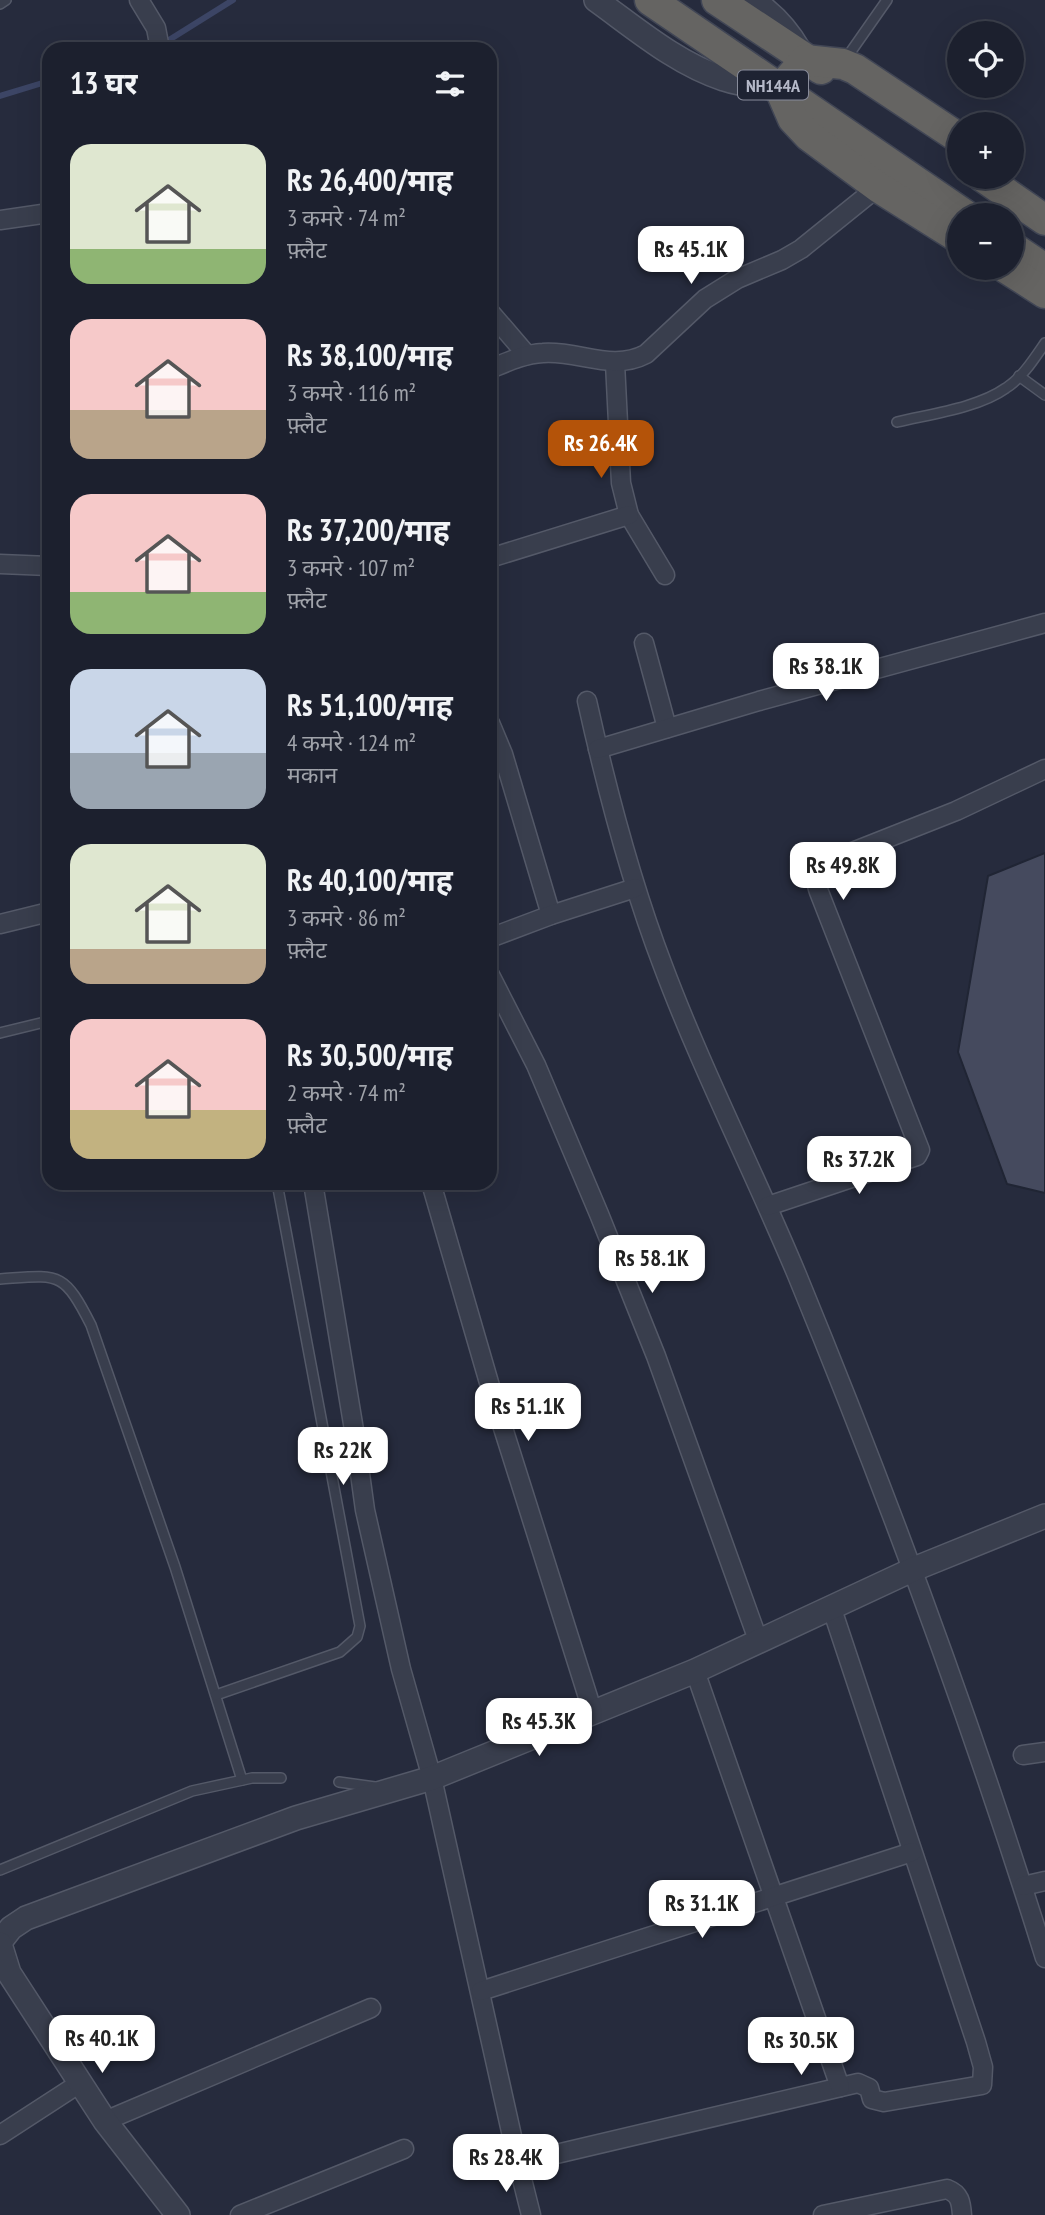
<!DOCTYPE html>
<html lang="hi">
<meta charset="utf-8">
<style>
body{margin:0;font-family:"PT Sans Narrow","Noto Sans Devanagari",sans-serif;background:#292d3a;color:#f1f3f6;height:100vh;display:flex;flex-direction:column;font-size:26px;white-space:nowrap}
*{box-sizing:border-box;margin:0}
p{font-size:23px;color:#a0a3aa}
.icon{flex:none;width:38px;height:38px;fill:none;stroke:currentColor;stroke-width:2;stroke-linecap:round;stroke-linejoin:round}
.map{position:relative;flex:1;overflow:hidden}
.sheet{position:absolute;left:42px;top:42px;width:455px;height:1148px;display:flex;flex-direction:column;background:#1c202e;border-radius:21px;box-shadow:0 7px 28px #0002,0 0 0 2px #3a3e4a}
.sheet>*{flex:none}
.fabs{position:absolute;left:947px;top:21px;display:grid;gap:14px}
.fabs a{display:grid;place-items:center;width:77px;height:77px;border-radius:50%;background:#1c202e;box-shadow:0 7px 28px #0002,0 0 0 2px #3a3e4a;font-size:35px}
.price{position:absolute;translate:-50% -60px;padding:0 16px;border-radius:14px;background:#fff;color:#222;font-size:23px;line-height:46px;filter:drop-shadow(0 2px 4px #0008)}
.price::after{content:'';position:absolute;left:50%;top:42px;width:21px;height:16px;margin-left:-10px;background:inherit;clip-path:polygon(0 0,100% 0,50% 100%)}
.price.selected{background:#b45309;color:#fff}
ul{padding:0;list-style:none}
li{display:flex;align-items:center;gap:21px;height:175px;padding:0 28px}
li span{display:grid;place-items:center;flex:none;width:196px;height:140px;border-radius:21px;color:#555}
li>.icon{margin-inline-start:auto}
span .icon{width:84px;height:84px;fill:#fffc;stroke-width:1}
li b{font-size:30px}
h2{display:flex;justify-content:space-between;align-items:center;height:84px;padding:0 28px;font-size:30px}
.map>svg:first-child{display:block}
</style>
<div class="map">
<svg width="1045" height="2215" viewBox="0 0 1045 2215">
<rect width="100%" height="100%" fill="#262b3d"/>
<g fill="none" stroke-linecap="round" stroke-linejoin="round">
<!-- stream -->
<g stroke="#3c4565" stroke-width="6">
<path d="M161,45L233,0"/>
<path d="M0,96L49,81"/>
</g>
</g>
<!-- building -->
<path fill="#454a5e" stroke="#202534" stroke-width="2" d="M1045,853V1193L1007,1184L958,1052L988,876Z"/>
<g fill="none" stroke-linecap="round" stroke-linejoin="round">
<defs>
<g id="service">
<path d="M0,4L6,0"/>
<path d="M845,60L887,0"/>
<path d="M1019,376L1045,395"/>
<path d="M897,422C930,414 978,408 1006,388C1022,378 1034,359 1045,343"/>
<path d="M0,1033L49,1021"/>
<path d="M0,1279C59,1275 63,1270 91,1325L175,1567L242,1780"/>
<path d="M216,1695L340,1652L357,1637L360,1626L277,1183"/>
<path d="M339,1782L375,1787"/>
<path d="M0,1870L192,1791L252,1778H281"/>
</g>
<g id="minor">
<path d="M139,0L156,28L160,49"/>
<path d="M0,220L49,213"/>
<path d="M490,312L527,355"/>
<path d="M615,363L621,483L629,515L665,575"/>
<path d="M490,369C507,362 524,354 543,353C578,350 612,372 646,354L705,299L737,279L782,260L801,249L884,182"/>
<path d="M490,558L629,515"/>
<path d="M0,564L49,566"/>
<path d="M644,643L667,728"/>
<path d="M587,701C607,791 630,880 663,966C702,1070 754,1172 797,1275C889,1499 973,1726 1045,1958"/>
<path d="M490,723L503,754L551,915"/>
<path d="M598,749L759,701L1045,623"/>
<path d="M0,924L49,912"/>
<path d="M490,938L551,915L635,888"/>
<path d="M490,975L536,1065L599,1214L656,1356L758,1640"/>
<path d="M313,1183L354,1430L365,1510L401,1669L432,1778L518,2163L858,2083L869,2088L872,2099L884,2102L982,2085L983,2067L976,2042L832,1609"/>
<path d="M431,1183L492,1393L593,1713"/>
<path d="M768,1206L917,1156L920,1150L819,892C813,875 815,868 832,860L956,811L1045,769"/>
<path d="M695,1671L840,2087"/>
<path d="M1023,1755L1045,1752"/>
<path d="M1023,1886L1045,1881"/>
<path d="M481,1991L912,1852"/>
<path d="M105,2121L371,2008"/>
<path d="M0,2135L80,2083"/>
<path d="M518,2163L531,2215"/>
<path d="M240,2215L404,2149"/>
<path d="M823,2215L947,2189C960,2194 961,2202 962,2215"/>
</g>
<g id="tertiary">
<path d="M596,0C635,28 677,64 724,79C741,85 760,86 777,89"/>
<path d="M752,0C772,13 787,29 799,50"/>
<path d="M0,1942L11,1928L26,1918L296,1818L432,1778L695,1671L914,1569L1045,1516"/>
<path d="M0,1944L9,1973L105,2121L178,2215"/>
</g>
<g id="trunk">
<path d="M650,0L965,215"/>
<path d="M717,0L821,69"/>
<path d="M959,138L855,69L843,64L805,60L780,89L793,119L809,136L878,187L959,238"/>
<path d="M983,177L1045,220"/>
<path d="M1012,247L1045,269"/>
<path d="M1006,268L1045,293"/>
</g>
</defs>
<!-- service casing -->
<use href="#service" stroke="#545968" stroke-width="12"/>
<!-- minor casing -->
<use href="#minor" stroke="#545968" stroke-width="21"/>
<!-- tertiary casing -->
<use href="#tertiary" stroke="#545968" stroke-width="26"/>
<!-- trunk casing -->
<use href="#trunk" stroke="#414655" stroke-width="33"/>
<!-- service -->
<use href="#service" stroke="#393e4d" stroke-width="9"/>
<!-- minor -->
<use href="#minor" stroke="#393e4d" stroke-width="18"/>
<!-- tertiary -->
<use href="#tertiary" stroke="#393e4d" stroke-width="23"/>
<!-- trunk -->
<use href="#trunk" stroke="#656462" stroke-width="30"/>
</g>
<g text-anchor="middle" dominant-baseline="central" stroke-width="5" stroke-linejoin="round" paint-order="stroke">
<!-- shield labels -->
<rect fill="#1e2332" stroke="#888c9b" stroke-width="2" x="738" y="70.5" width="70" height="29" rx="5"/>
<g font-size="18" font-weight="bold" fill="#b5b9c8">
<text x="773" y="85">NH144A</text>
</g>
</g>
</svg>
<div class="fabs">
<a><svg class="icon" aria-label="locate" viewBox="0 0 24 24"><circle cx="12" cy="12" r="6"/><path d="M12 2v4M12 18v4M2 12h4M18 12h4"/></svg></a>
<a>+</a>
<a>−</a>
</div>
<b class="price" style="left:691px;top:286px">Rs 45.1K</b>
<b class="price selected" style="left:601px;top:480px">Rs 26.4K</b>
<b class="price" style="left:826px;top:703px">Rs 38.1K</b>
<b class="price" style="left:843px;top:902px">Rs 49.8K</b>
<b class="price" style="left:859px;top:1196px">Rs 37.2K</b>
<b class="price" style="left:652px;top:1295px">Rs 58.1K</b>
<b class="price" style="left:528px;top:1443px">Rs 51.1K</b>
<b class="price" style="left:343px;top:1487px">Rs 22K</b>
<b class="price" style="left:539px;top:1758px">Rs 45.3K</b>
<b class="price" style="left:702px;top:1940px">Rs 31.1K</b>
<b class="price" style="left:102px;top:2075px">Rs 40.1K</b>
<b class="price" style="left:801px;top:2077px">Rs 30.5K</b>
<b class="price" style="left:506px;top:2194px">Rs 28.4K</b>
<section class="sheet">
<h2>13 घर<svg class="icon" aria-label="filters" viewBox="0 0 24 24"><path d="M4 7h16M4 17h16"/><circle cx="9" cy="7" r="2"/><circle cx="15" cy="17" r="2"/></svg></h2>
<ul>
<li><span style="background:linear-gradient(#dfe7d0 75%,#8fb573 0)"><svg class="icon" aria-label="home" viewBox="0 0 24 24"><path d="M3 11l9-7 9 7M6 9v11h12V9"/></svg></span><div><b>Rs 26,400/माह</b><p>3 कमरे · 74 m²</p><p>फ़्लैट</p></div></li>
<li><span style="background:linear-gradient(#f6c9c9 65%,#b9a48a 0)"><svg class="icon" aria-label="home" viewBox="0 0 24 24"><path d="M3 11l9-7 9 7M6 9v11h12V9"/></svg></span><div><b>Rs 38,100/माह</b><p>3 कमरे · 116 m²</p><p>फ़्लैट</p></div></li>
<li><span style="background:linear-gradient(#f6c9c9 70%,#8fb573 0)"><svg class="icon" aria-label="home" viewBox="0 0 24 24"><path d="M3 11l9-7 9 7M6 9v11h12V9"/></svg></span><div><b>Rs 37,200/माह</b><p>3 कमरे · 107 m²</p><p>फ़्लैट</p></div></li>
<li><span style="background:linear-gradient(#c9d6e8 60%,#9aa5b1 0)"><svg class="icon" aria-label="home" viewBox="0 0 24 24"><path d="M3 11l9-7 9 7M6 9v11h12V9"/></svg></span><div><b>Rs 51,100/माह</b><p>4 कमरे · 124 m²</p><p>मकान</p></div></li>
<li><span style="background:linear-gradient(#dfe7d0 75%,#b9a48a 0)"><svg class="icon" aria-label="home" viewBox="0 0 24 24"><path d="M3 11l9-7 9 7M6 9v11h12V9"/></svg></span><div><b>Rs 40,100/माह</b><p>3 कमरे · 86 m²</p><p>फ़्लैट</p></div></li>
<li><span style="background:linear-gradient(#f6c9c9 65%,#c2b280 0)"><svg class="icon" aria-label="home" viewBox="0 0 24 24"><path d="M3 11l9-7 9 7M6 9v11h12V9"/></svg></span><div><b>Rs 30,500/माह</b><p>2 कमरे · 74 m²</p><p>फ़्लैट</p></div></li>
</ul>
</section>
</div>
